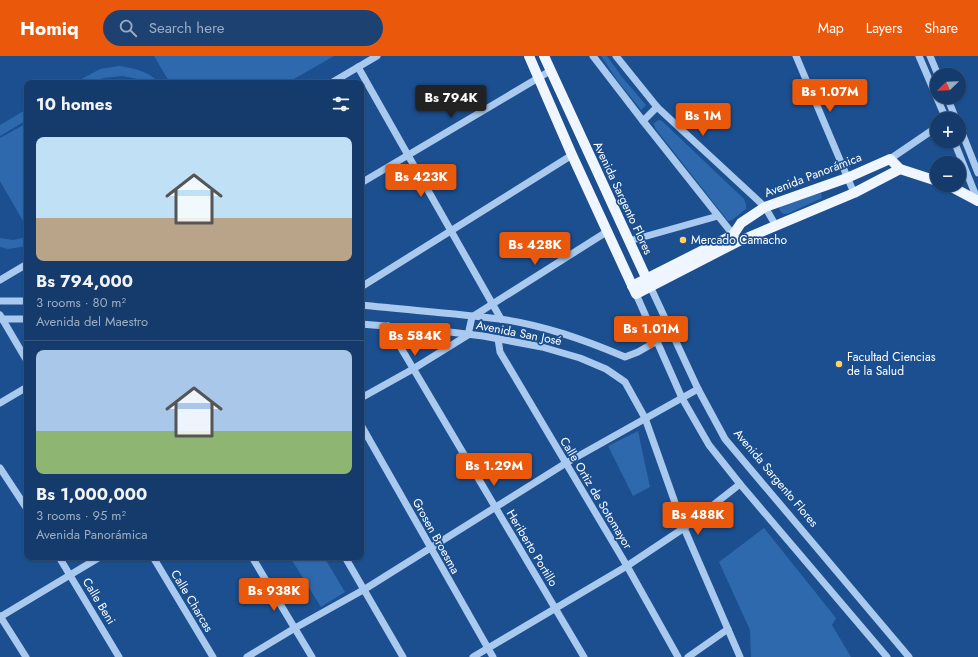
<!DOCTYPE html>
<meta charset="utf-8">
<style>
body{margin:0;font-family:Jost,sans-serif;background:#1d4271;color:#f1f3f6;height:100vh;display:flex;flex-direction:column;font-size:15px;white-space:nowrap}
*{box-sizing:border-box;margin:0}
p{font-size:13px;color:#9dadc1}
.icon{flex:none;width:22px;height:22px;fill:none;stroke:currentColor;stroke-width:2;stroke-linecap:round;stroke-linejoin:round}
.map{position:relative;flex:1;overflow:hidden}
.panel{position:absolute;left:24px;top:24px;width:340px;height:480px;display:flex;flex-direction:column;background:#143b6b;border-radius:8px;box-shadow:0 1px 3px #0004,0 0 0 1px #33557e}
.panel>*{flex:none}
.needle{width:26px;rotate:247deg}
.fabs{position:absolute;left:930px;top:12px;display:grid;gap:8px}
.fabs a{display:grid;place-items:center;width:36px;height:36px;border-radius:50%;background:#143b6b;box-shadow:0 1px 3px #0004,0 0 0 1px #33557e;font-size:20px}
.price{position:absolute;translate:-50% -34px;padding:0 9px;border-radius:4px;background:#ea580c;color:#fff;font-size:13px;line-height:26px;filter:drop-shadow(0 1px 2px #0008)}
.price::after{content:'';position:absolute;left:50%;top:24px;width:12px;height:9px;margin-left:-6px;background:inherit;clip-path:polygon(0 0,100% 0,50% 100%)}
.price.selected{background:#222;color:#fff}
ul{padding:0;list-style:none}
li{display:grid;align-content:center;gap:8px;height:212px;padding:0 12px}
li+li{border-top:1px solid #33557e}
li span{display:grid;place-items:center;height:124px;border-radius:8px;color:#555}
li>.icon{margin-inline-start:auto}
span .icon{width:72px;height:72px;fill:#fffc;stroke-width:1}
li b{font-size:17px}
h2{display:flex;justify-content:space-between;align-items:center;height:48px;padding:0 12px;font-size:17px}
header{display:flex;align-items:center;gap:24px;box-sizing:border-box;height:56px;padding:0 20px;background:#ea580c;color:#fff}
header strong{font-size:19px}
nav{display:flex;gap:22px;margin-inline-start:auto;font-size:14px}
.search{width:280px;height:36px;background:#1d4271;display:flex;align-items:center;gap:10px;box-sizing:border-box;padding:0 14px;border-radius:22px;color:#9dadc1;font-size:15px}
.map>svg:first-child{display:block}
</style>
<header>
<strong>Homiq</strong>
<div class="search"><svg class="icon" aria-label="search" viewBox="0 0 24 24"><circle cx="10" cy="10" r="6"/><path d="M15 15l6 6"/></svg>Search here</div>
<nav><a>Map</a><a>Layers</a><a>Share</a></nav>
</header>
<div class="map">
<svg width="978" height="601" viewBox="0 0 978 601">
<rect width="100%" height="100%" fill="#1b4f8f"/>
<!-- green -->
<g fill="#2e69ad">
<path d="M154,0H334L287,27H170Z"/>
<path d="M601,0H607L622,21L646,49L641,54L617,24Z"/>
<path d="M119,10C137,13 147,15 160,27H144L137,23L123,20L103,22L93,27H74L100,13Z"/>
<path d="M27,53V64L0,80V69Z"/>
<path d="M659,64L662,65L744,143L746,148V153L732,164L728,165L655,72L654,67Z"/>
<path d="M27,67V172L0,125V82Z"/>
<path d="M821,137L822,142L787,158C782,158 781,157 779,152L782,149Z"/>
<path d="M27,181V190L8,193L0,191V182L13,184Z"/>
<path d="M638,375L650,431L633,440L608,390Z"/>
<path d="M764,472L836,562L832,569L851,601H751L750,574L719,506Z"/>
<path d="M290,501H324L345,536L321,551Z"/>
</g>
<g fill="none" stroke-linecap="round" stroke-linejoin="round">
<!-- minor -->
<g stroke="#a9c9ee" stroke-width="7">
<path d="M593,0L643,65L735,181"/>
<path d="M616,0L657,51L765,151L776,170"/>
<path d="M796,0L854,137"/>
<path d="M919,0L946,63"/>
<path d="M930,0L938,19"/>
<path d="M358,11L501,263"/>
<path d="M331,27L377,0"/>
<path d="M947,41L956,63"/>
<path d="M643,65L657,51"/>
<path d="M959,69L978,117"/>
<path d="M954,85L978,145"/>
<path d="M890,103L937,71"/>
<path d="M361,127L550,15"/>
<path d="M629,185L718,160"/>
<path d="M0,224L27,208"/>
<path d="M650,230L698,333L725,383L909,601"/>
<path d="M361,231L572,99"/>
<path d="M636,238L682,342L709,389L740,428L887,601"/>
<path d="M0,245H27"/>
<path d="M361,249C407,254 454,257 500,263C544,269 585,284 625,301L638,296L657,285"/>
<path d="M0,259L27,305"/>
<path d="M0,263H27"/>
<path d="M361,268L433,274L483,280L542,291L580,302L606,313L625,326L645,362L684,472L740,601"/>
<path d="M388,270L584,601"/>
<path d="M498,283L500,296L627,510L678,601"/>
<path d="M361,342L413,313L468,279L472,261L608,175"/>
<path d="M0,347L27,331"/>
<path d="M361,369L493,601"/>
<path d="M0,412L27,453"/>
<path d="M59,501L119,601"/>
<path d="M153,501L213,601"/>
<path d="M252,501L312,601"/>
<path d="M345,501L403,601"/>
<path d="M0,560L26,601"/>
<path d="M0,561L100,501"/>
<path d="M247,601L295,572L365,533L566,407L698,333"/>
<path d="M473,601L627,510L684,472L740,428"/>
<path d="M688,601L728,573"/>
</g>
<!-- major -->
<g stroke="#f0f6ff" stroke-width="10">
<path d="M529,0L572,99L636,238L737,186L854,137L900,113"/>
<path d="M544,0L649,228"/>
<path d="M948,129L978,145"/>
<path d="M632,230L733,179L741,167L765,151L847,122L890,103L900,113L937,125"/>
</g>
</g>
<!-- markers -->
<g fill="#ffd166" stroke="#1b4f8f" stroke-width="1.5">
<circle cx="683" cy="184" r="4"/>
<circle cx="839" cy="308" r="4"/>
</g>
<g text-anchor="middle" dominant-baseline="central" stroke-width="3.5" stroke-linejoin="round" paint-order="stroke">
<!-- street labels -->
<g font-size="12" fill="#fff" stroke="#1b4f8f">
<text transform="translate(813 119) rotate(-21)">Avenida Panorámica</text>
<text transform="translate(623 142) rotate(65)">Avenida Sargento Flores</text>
<text transform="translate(519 277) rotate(11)">Avenida San José</text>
<text transform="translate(776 422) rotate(50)">Avenida Sargento Flores</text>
<text transform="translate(596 437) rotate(59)">Calle Ortiz de Sotomayor</text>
<text transform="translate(436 480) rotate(61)">Grosen Broesma</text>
<text transform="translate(532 492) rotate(59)">Heriberto Portillo</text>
<text transform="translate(99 545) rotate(59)">Calle Beni</text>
<text transform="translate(192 545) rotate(59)">Calle Charcas</text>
</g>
<!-- poi labels -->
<g font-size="12" fill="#fff" stroke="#1b4f8f" text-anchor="start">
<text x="691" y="184">Mercado Camacho</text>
<text x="847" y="301">Facultad Ciencias<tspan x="847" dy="14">de la Salud</tspan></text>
</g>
</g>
</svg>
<div class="fabs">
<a><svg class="needle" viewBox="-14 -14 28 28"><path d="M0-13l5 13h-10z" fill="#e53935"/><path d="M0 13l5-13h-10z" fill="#9dadc1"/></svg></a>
<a>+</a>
<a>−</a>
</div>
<b class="price" style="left:830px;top:57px">Bs 1.07M</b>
<b class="price selected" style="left:451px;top:63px">Bs 794K</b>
<b class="price" style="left:703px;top:81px">Bs 1M</b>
<b class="price" style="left:421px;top:142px">Bs 423K</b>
<b class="price" style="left:535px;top:210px">Bs 428K</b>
<b class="price" style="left:651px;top:294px">Bs 1.01M</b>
<b class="price" style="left:415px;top:301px">Bs 584K</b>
<b class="price" style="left:494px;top:431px">Bs 1.29M</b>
<b class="price" style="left:698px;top:480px">Bs 488K</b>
<b class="price" style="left:274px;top:556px">Bs 938K</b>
<section class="panel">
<h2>10 homes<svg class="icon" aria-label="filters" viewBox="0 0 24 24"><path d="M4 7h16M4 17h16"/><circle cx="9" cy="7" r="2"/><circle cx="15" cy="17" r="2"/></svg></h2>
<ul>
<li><span style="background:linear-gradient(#bfe0f5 65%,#b9a48a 0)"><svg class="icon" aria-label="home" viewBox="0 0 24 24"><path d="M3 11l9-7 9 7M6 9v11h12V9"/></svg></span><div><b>Bs 794,000</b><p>3 rooms · 80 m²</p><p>Avenida del Maestro</p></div></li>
<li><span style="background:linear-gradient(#a9c7e8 65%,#8fb573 0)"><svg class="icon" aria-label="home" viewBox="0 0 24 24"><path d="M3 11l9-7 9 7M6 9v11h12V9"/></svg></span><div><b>Bs 1,000,000</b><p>3 rooms · 95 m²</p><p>Avenida Panorámica</p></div></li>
</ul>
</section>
</div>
